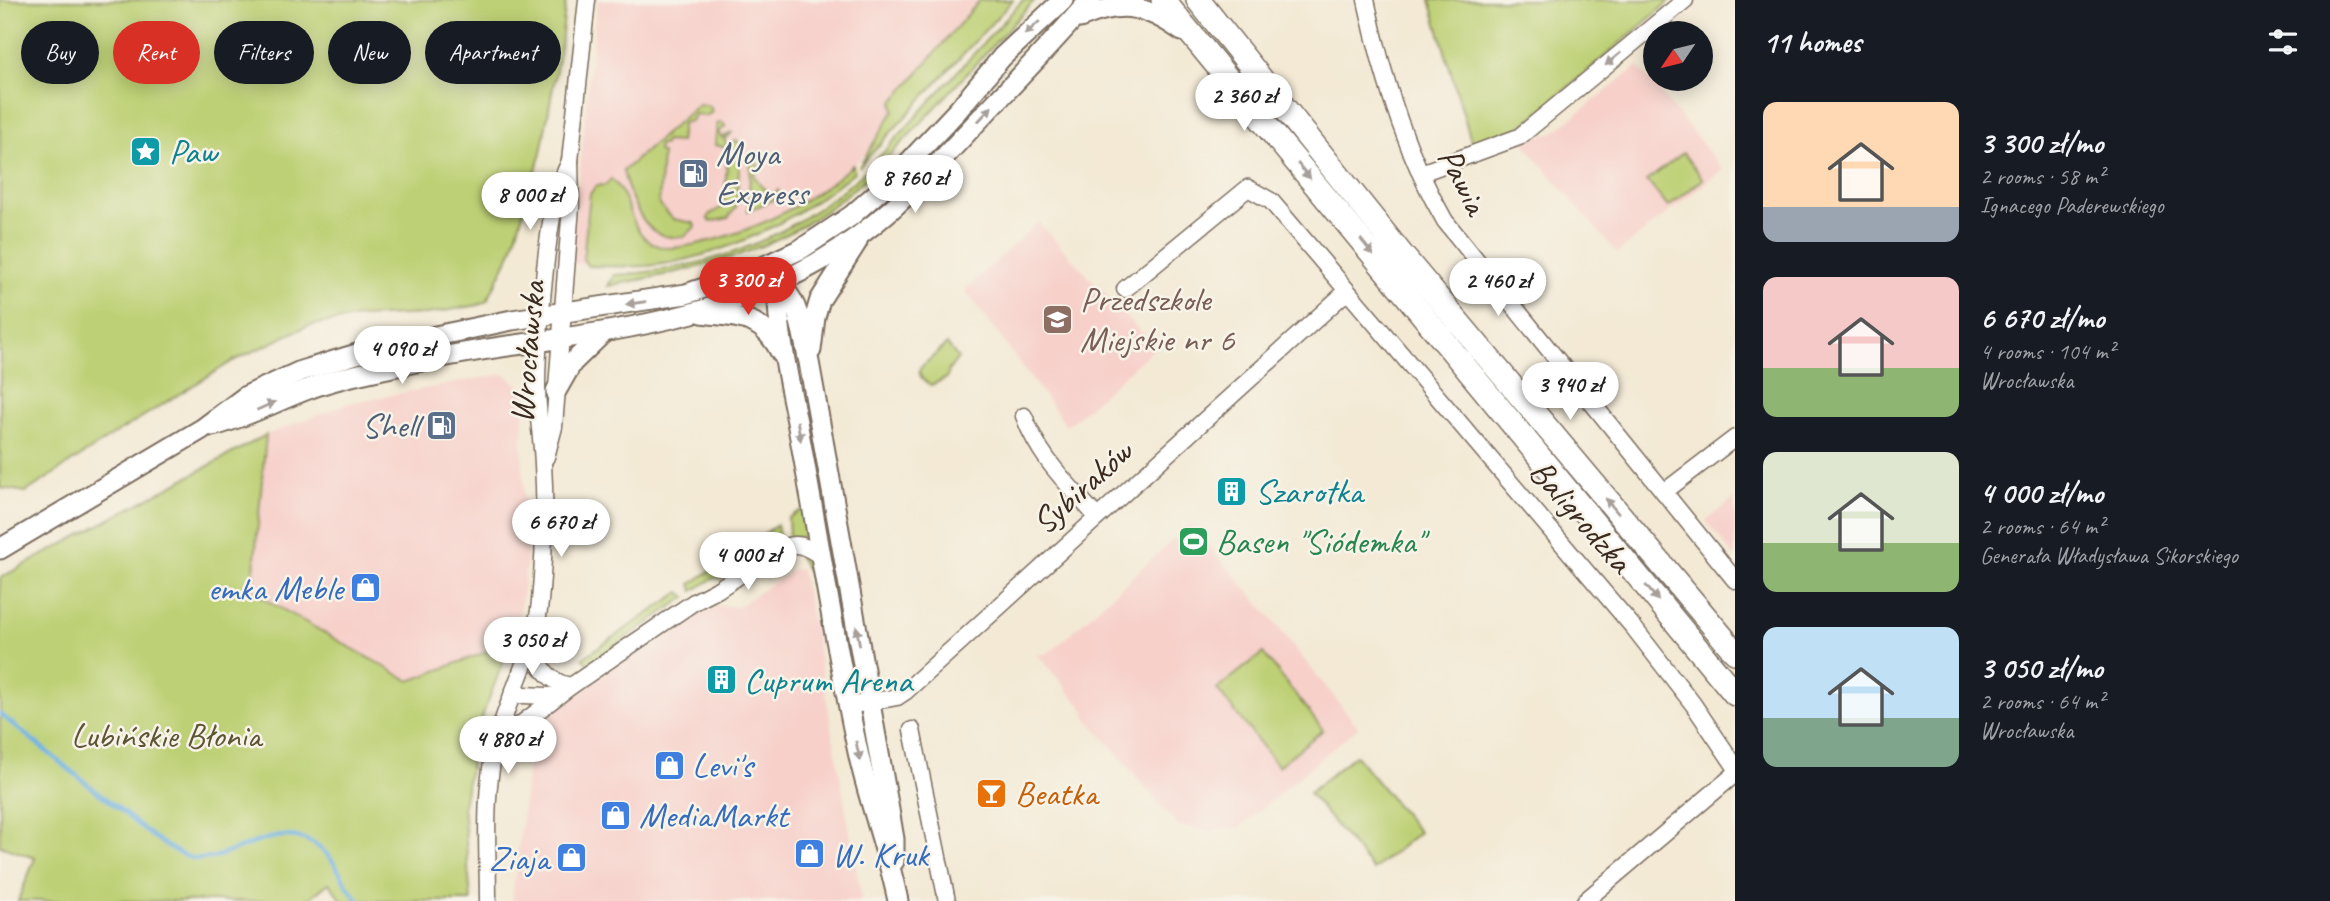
<!DOCTYPE html>
<meta charset="utf-8">
<style>
body{margin:0;font-family:Caveat,sans-serif;background:#242831;color:#f1f3f6;height:100vh;display:flex;flex-direction:column;font-size:26px;white-space:nowrap}
*{box-sizing:border-box;margin:0}
p{font-size:23px;color:#9ea1a6}
.icon{flex:none;width:38px;height:38px;fill:none;stroke:currentColor;stroke-width:2;stroke-linecap:round;stroke-linejoin:round}
.map{position:relative;flex:1;overflow:hidden}
.drawer{display:flex;flex-direction:column;background:#171b24;width:595px}
.drawer>*{flex:none}
.guide{position:absolute;left:21px;top:21px;width:665px;height:63px;display:flex;gap:14px}
.needle{width:46px;rotate:235deg}
.buttons{position:absolute;left:1643px;top:21px;display:grid;gap:14px}
.buttons a{display:grid;place-items:center;width:70px;height:70px;border-radius:50%;background:#171b24;box-shadow:0 4px 18px #0003;font-size:35px}
.price{position:absolute;translate:-50% -60px;padding:0 16px;border-radius:24px;background:#fff;color:#222;font-size:23px;line-height:46px;filter:drop-shadow(0 2px 4px #0008)}
.price::after{content:'';position:absolute;left:50%;top:42px;width:21px;height:16px;margin-left:-10px;background:inherit;clip-path:polygon(0 0,100% 0,50% 100%)}
.price.active{background:#d93025;color:#fff}
ul{padding:0;list-style:none}
li{display:flex;align-items:center;gap:21px;height:175px;padding:0 28px}
li span{display:grid;place-items:center;flex:none;width:196px;height:140px;border-radius:14px;color:#555}
li>.icon{margin-inline-start:auto}
span .icon{width:84px;height:84px;fill:#fffc;stroke-width:1}
li b{font-size:30px}
h2{display:flex;justify-content:space-between;align-items:center;height:84px;padding:0 28px;font-size:30px}
.chip{padding:0 24px;border-radius:32px;background:#171b24;box-shadow:0 4px 18px #0003;font-size:24px;line-height:63px}
.chip.active{background:#d93025;color:#fff}
main{display:flex;flex:1;min-height:0}
.map>svg:first-child{display:block}
</style>
<main>
<div class="map">
<svg width="1735" height="901" viewBox="0 0 1735 901">
<rect width="100%" height="100%" fill="#f7f3e8"/>
<filter id="ink" filterUnits="userSpaceOnUse"><feTurbulence type="fractalNoise" baseFrequency=".0143" numOctaves="2"/><feDisplacementMap in="SourceGraphic" scale="14" xChannelSelector="R" yChannelSelector="G"/><feConvolveMatrix kernelMatrix="1 2 1 2 8 2 1 2 1" color-interpolation-filters="sRGB"/></filter>
<filter id="wash" filterUnits="userSpaceOnUse"><feTurbulence type="fractalNoise" baseFrequency=".00686" numOctaves="4" result="noise"/><feDisplacementMap in="SourceGraphic" scale="28" xChannelSelector="R" yChannelSelector="G"/><feGaussianBlur stdDeviation="1.57" result="paint"/><feColorMatrix in="noise" values="0 0 0 0 0 0 0 0 0 0 0 0 0 0 0 0 0 1.4 0 .05"/><feComposite in="paint" operator="in"/></filter>
<g filter="url(#wash)">
<rect width="100%" height="100%" fill="#f3e9d4"/>
<!-- built -->
<g fill="#f7d0ca">
<path d="M597,0H1006L894,126L828,190L763,230L655,262L570,264Z"/>
<path d="M1638,66L1723,169L1617,253L1524,144L1531,138L1553,133Z"/>
<path d="M1038,222L1155,348L1067,426L965,290Z"/>
<path d="M504,374L525,390L526,401L522,443L527,560L518,623L510,643L410,681L252,592L266,435L349,403Z"/>
<path d="M1735,498V558L1706,521Z"/>
<path d="M1190,524L1263,608L1358,727L1240,827L1216,829L1213,832L1178,826L1084,715L1086,712L1037,654H1045L1055,648Z"/>
<path d="M794,569L801,570L815,633L862,901H512L533,722L699,609L708,604L737,607Z"/>
</g>
<!-- green -->
<g fill="#bdd074" stroke="#7c7d49" stroke-width="2">
<path d="M0,0H566L561,43L541,153L511,253L487,301L479,305L427,314L360,317L307,326L233,361L113,435L26,492L0,488Z"/>
<path d="M980,0H1013L859,167L894,110L893,102Z"/>
<path d="M1023,0H1035C1001,36 968,73 934,109C889,157 845,205 785,235C729,264 669,274 608,286L614,275C718,269 794,237 871,166Z"/>
<path d="M1430,0H1669L1670,1L1520,128L1472,144Z"/>
<path d="M699,104L710,106L712,112L706,116L694,114L691,121L682,123L680,142L665,141L664,145L659,144L658,152L662,153L659,204L673,219L694,223L695,227L684,237C675,237 666,238 657,233C639,223 627,189 623,171Z"/>
<path d="M721,122L726,126L718,132L722,138L731,132L732,133L724,140L728,146L737,140L742,148L741,152L734,149L730,152V159H740L736,207L728,218L711,222L708,219L709,215L724,206L728,148L715,145L717,124Z"/>
<path d="M1683,153L1703,179L1668,207L1647,181Z"/>
<path d="M751,158L761,168L753,175L770,196L778,190L779,192L777,198L748,211Z"/>
<path d="M853,165L854,172C794,221 725,258 647,266C628,267 608,266 588,266L583,259L590,194L596,186L606,185L611,179C630,195 628,228 650,242C665,252 681,247 697,244C757,231 806,205 853,165Z"/>
<path d="M947,344L958,358L949,370L947,378L931,385L922,379L919,372L920,368Z"/>
<path d="M266,435L252,592L410,681L510,643L476,733L463,805L471,901H342L329,883L306,901H18L35,858L0,846V578Z"/>
<path d="M805,508L808,537L789,538L788,518Z"/>
<path d="M777,525L780,543L724,579L714,578L693,591L691,584Z"/>
<path d="M794,549L813,560L816,579L817,612L808,571Z"/>
<path d="M680,592L686,597L588,664L583,658Z"/>
<path d="M1263,653L1323,730L1278,766L1217,689Z"/>
<path d="M1355,755L1419,832L1373,870L1309,793Z"/>
</g>
<g fill="none" stroke-linecap="round" stroke-linejoin="round">
<!-- stream -->
<path stroke="#6bb0e1" stroke-width="4.5" d="M0,714C39,745 78,777 118,808C139,825 162,847 188,857C225,870 276,811 321,849C338,862 344,886 359,901"/>
</g>
</g>
<g filter="url(#ink)">
<g fill="none" stroke-linecap="round" stroke-linejoin="round">
<defs>
<g id="minor">
<path d="M1366,0C1382,76 1406,154 1445,221L1735,580"/>
<path d="M1421,173L1519,137L1685,0"/>
<path d="M1125,289L1248,188L1271,201L1634,628L1693,704L1735,766"/>
<path d="M1024,416C1040,459 1067,483 1096,516"/>
<path d="M546,457L554,427L571,206L570,161L587,0"/>
<path d="M1664,492L1735,438"/>
<path d="M530,647C541,666 548,683 571,686"/>
<path d="M512,696C528,693 542,698 558,695"/>
<path d="M849,706L897,697L906,691L1347,291"/>
<path d="M912,730L947,901"/>
<path d="M496,743L571,686L694,602L717,590L778,550C796,540 806,546 822,557"/>
<path d="M488,901C488,848 483,795 496,743C508,695 535,652 540,602C544,557 546,510 543,464C542,438 537,412 537,385C537,347 541,307 545,269C549,231 553,196 570,161"/>
<path d="M1585,901L1735,774"/>
</g>
<g id="tertiary">
<path d="M1080,18C1122,0 1146,5 1182,31"/>
<path d="M781,275C770,302 792,395 798,427C818,535 835,644 858,752C869,803 888,851 898,901"/>
<path d="M772,280C800,294 802,334 809,362L888,804L894,839V861"/>
<path d="M702,313C741,318 762,315 781,353"/>
<path d="M811,350L815,317L820,300L857,242"/>
<path d="M556,391L572,363L603,333"/>
<path d="M213,426C247,417 278,400 311,388C334,379 359,374 383,369C429,359 476,350 523,344C636,328 747,312 844,246C894,213 934,168 975,124C1014,83 1053,43 1090,0"/>
<path d="M0,549L202,429L246,396L301,371L373,349L512,320L686,294L752,272L801,249L851,216L894,178L958,110L1002,57L1063,0"/>
</g>
<g id="secondary">
<path d="M1163,0L1735,694"/>
<path d="M1198,0L1402,255L1735,652"/>
</g>
</defs>
<!-- minor casing -->
<use href="#minor" stroke="#7b6d5e" stroke-width="19"/>
<!-- tertiary casing -->
<use href="#tertiary" stroke="#7b6d5e" stroke-width="23"/>
<!-- secondary casing -->
<use href="#secondary" stroke="#7b6d5e" stroke-width="26"/>
<!-- minor -->
<use href="#minor" stroke="#fff" stroke-width="16"/>
<!-- tertiary -->
<use href="#tertiary" stroke="#fff" stroke-width="19"/>
<!-- secondary -->
<use href="#secondary" stroke="#fff" stroke-width="23"/>
</g>
<!-- one-way arrows -->
<defs><path id="oneway-solid" d="M-6-.8H1V-3.2L6.5 0L1 3.2V.8H-6Z" transform="scale(1.75)"/></defs>
<g fill="#a79f9a">
<use href="#oneway-solid" transform="translate(1032 28) rotate(138)"/>
<use href="#oneway-solid" transform="translate(1613 59) rotate(140)"/>
<use href="#oneway-solid" transform="translate(985 114) rotate(-47)"/>
<use href="#oneway-solid" transform="translate(1304 171) rotate(50)"/>
<use href="#oneway-solid" transform="translate(1367 247) rotate(51)"/>
<use href="#oneway-solid" transform="translate(636 303) rotate(172)"/>
<use href="#oneway-solid" transform="translate(266 406) rotate(-24)"/>
<use href="#oneway-solid" transform="translate(799 431) rotate(80)"/>
<use href="#oneway-solid" transform="translate(1612 506) rotate(-130)"/>
<use href="#oneway-solid" transform="translate(1652 593) rotate(51)"/>
<use href="#oneway-solid" transform="translate(858 636) rotate(-100)"/>
<use href="#oneway-solid" transform="translate(858 751) rotate(78)"/>
</g>
</g>
<!-- icons -->
<defs>
<symbol id="sight-square" viewBox="-11 -11 22 22"><rect x="-9" y="-9" width="18" height="18" rx="4" fill="#0f9aa8" stroke="#f7f3e8"/><path d="M0-6L1.8-2.2L6-1.7L2.9 1.2L3.7 5.4L0 3.3L-3.7 5.4L-2.9 1.2L-6-1.7L-1.8-2.2Z" fill="#fff"/></symbol>
<symbol id="fuel-square" viewBox="-11 -11 22 22"><rect x="-9" y="-9" width="18" height="18" rx="4" fill="#5c6f8a" stroke="#f7f3e8"/><path d="M-5.5-6h7V0h2V4h1.3V-2.5L3-4.5l.8-.8L6-3V5H2.5V1h-1V6h-7ZM-4.2-4.7v3.2H.2V-4.7Z" fill="#fff"/></symbol>
<symbol id="school-square" viewBox="-11 -11 22 22"><rect x="-9" y="-9" width="18" height="18" rx="4" fill="#8d6e63" stroke="#f7f3e8"/><path d="M0-5L7-2L0 1L-7-2ZM-4 1L0 2.5L4 1V4Q0 6-4 4Z" fill="#fff"/></symbol>
<symbol id="building-square" viewBox="-11 -11 22 22"><rect x="-9" y="-9" width="18" height="18" rx="4" fill="#0f9aa8" stroke="#f7f3e8"/><path d="M-4-6H4V6H1V3H-1V6H-4ZM-2.5-4.3h1.7v1.8h-1.7ZM.8-4.3h1.7v1.8H.8ZM-2.5-1h1.7V.8h-1.7ZM.8-1h1.7V.8H.8Z" fill="#fff"/></symbol>
<symbol id="stadium-square" viewBox="-11 -11 22 22"><rect x="-9" y="-9" width="18" height="18" rx="4" fill="#2e9e5b" stroke="#f7f3e8"/><path d="M0-5a6.5 5 0 1 0 0 10a6.5 5 0 1 0 0-10ZM-3.5-1.8h7v3.6h-7Z" fill="#fff"/></symbol>
<symbol id="shop-square" viewBox="-11 -11 22 22"><rect x="-9" y="-9" width="18" height="18" rx="4" fill="#3f7fe0" stroke="#f7f3e8"/><path d="M-5-2.5h2.3a2.7 3.5 0 0 1 5.4 0H5L5.5 6h-11ZM-1.5-2.5h3a1.5 2.3 0 0 0-3 0Z" fill="#fff"/></symbol>
<symbol id="bar-square" viewBox="-11 -11 22 22"><rect x="-9" y="-9" width="18" height="18" rx="4" fill="#e8710a" stroke="#f7f3e8"/><path d="M-6-5H6L.8 .8V4.5H3.5V6h-7V4.5H-.8V.8Z" fill="#fff"/></symbol>
</defs>
<g fill-rule="evenodd">
<use href="#sight-square" x="128" y="134" width="35" height="35"/>
<use href="#fuel-square" x="676" y="156" width="35" height="35"/>
<use href="#school-square" x="1040" y="302" width="35" height="35"/>
<use href="#fuel-square" x="424" y="408" width="35" height="35"/>
<use href="#building-square" x="1214" y="474" width="35" height="35"/>
<use href="#stadium-square" x="1176" y="524" width="35" height="35"/>
<use href="#shop-square" x="348" y="570" width="35" height="35"/>
<use href="#building-square" x="704" y="662" width="35" height="35"/>
<use href="#shop-square" x="652" y="748" width="35" height="35"/>
<use href="#bar-square" x="974" y="776" width="35" height="35"/>
<use href="#shop-square" x="598" y="798" width="35" height="35"/>
<use href="#shop-square" x="792" y="836" width="35" height="35"/>
<use href="#shop-square" x="554" y="840" width="35" height="35"/>
</g>
<g text-anchor="middle" dominant-baseline="central" stroke-width="5" stroke-linejoin="round" paint-order="stroke">
<!-- culture labels -->
<g font-size="35" fill="#0d838f" stroke="#f7f3e8" text-anchor="start">
<text x="169" y="151">Paw</text>
<text x="1255" y="491">Szarotka</text>
<text x="744" y="680">Cuprum Arena</text>
</g>
<!-- service labels -->
<g font-size="35" fill="#4e5e75" stroke="#f7f3e8" text-anchor="start">
<text x="716" y="153">Moya<tspan x="716" dy="40">Express</tspan></text>
<text x="419" y="425" text-anchor="end">Shell</text>
</g>
<!-- street labels -->
<g font-size="35" fill="#3b2a1e" stroke="#f7f3e8">
<text transform="translate(1463 181) rotate(63)">Pawia</text>
<text transform="translate(527 352) rotate(-85)">Wrocławska</text>
<text transform="translate(1082 487) rotate(-42)">Sybiraków</text>
<text transform="translate(1581 516) rotate(49)">Baligrodzka</text>
</g>
<!-- education labels -->
<g font-size="35" fill="#785e54" stroke="#f7f3e8" text-anchor="start">
<text x="1080" y="299">Przedszkole<tspan x="1080" dy="40">Miejskie nr 6</tspan></text>
</g>
<!-- leisure labels -->
<g font-size="35" fill="#27864d" stroke="#f7f3e8" text-anchor="start">
<text x="1216" y="541">Basen "Siódemka"</text>
</g>
<!-- shop labels -->
<g font-size="35" fill="#366cbe" stroke="#f7f3e8" text-anchor="start">
<text x="343" y="588" text-anchor="end">emka Meble</text>
<text x="692" y="765">Levi's</text>
<text x="639" y="815">MediaMarkt</text>
<text x="832" y="854">W. Kruk</text>
<text x="549" y="858" text-anchor="end">Ziaja</text>
</g>
<!-- park labels -->
<g font-size="35" fill="#5c5434" stroke="#f7f3e8">
<text x="166" y="735">Lubińskie Błonia</text>
</g>
<!-- food labels -->
<g font-size="35" fill="#c56008" stroke="#f7f3e8" text-anchor="start">
<text x="1015" y="793">Beatka</text>
</g>
</g>
</svg>
<div class="buttons">
<a><svg class="needle" viewBox="-14 -14 28 28"><path d="M0-13l5 13h-10z" fill="#e53935"/><path d="M0 13l5-13h-10z" fill="#9ea1a6"/></svg></a>
</div>
<b class="price" style="left:1244px;top:133px">2 360 zł</b>
<b class="price" style="left:915px;top:215px">8 760 zł</b>
<b class="price" style="left:530px;top:232px">8 000 zł</b>
<b class="price active" style="left:748px;top:317px">3 300 zł</b>
<b class="price" style="left:1498px;top:318px">2 460 zł</b>
<b class="price" style="left:402px;top:386px">4 090 zł</b>
<b class="price" style="left:1570px;top:422px">3 940 zł</b>
<b class="price" style="left:561px;top:559px">6 670 zł</b>
<b class="price" style="left:748px;top:592px">4 000 zł</b>
<b class="price" style="left:532px;top:677px">3 050 zł</b>
<b class="price" style="left:508px;top:776px">4 880 zł</b>
<div class="guide">
<a class="chip">Buy</a>
<a class="chip active">Rent</a>
<a class="chip">Filters</a>
<a class="chip">New</a>
<a class="chip">Apartment</a>
</div>
</div>
<section class="drawer">
<h2>11 homes<svg class="icon" aria-label="filters" viewBox="0 0 24 24"><path d="M4 7h16M4 17h16"/><circle cx="9" cy="7" r="2"/><circle cx="15" cy="17" r="2"/></svg></h2>
<ul>
<li><span style="background:linear-gradient(#ffd9b3 75%,#9aa5b1 0)"><svg class="icon" aria-label="home" viewBox="0 0 24 24"><path d="M3 11l9-7 9 7M6 9v11h12V9"/></svg></span><div><b>3 300 zł/mo</b><p>2 rooms · 58 m²</p><p>Ignacego Paderewskiego</p></div></li>
<li><span style="background:linear-gradient(#f6c9c9 65%,#8fb573 0)"><svg class="icon" aria-label="home" viewBox="0 0 24 24"><path d="M3 11l9-7 9 7M6 9v11h12V9"/></svg></span><div><b>6 670 zł/mo</b><p>4 rooms · 104 m²</p><p>Wrocławska</p></div></li>
<li><span style="background:linear-gradient(#dfe7d0 65%,#8fb573 0)"><svg class="icon" aria-label="home" viewBox="0 0 24 24"><path d="M3 11l9-7 9 7M6 9v11h12V9"/></svg></span><div><b>4 000 zł/mo</b><p>2 rooms · 64 m²</p><p>Generała Władysława Sikorskiego</p></div></li>
<li><span style="background:linear-gradient(#bfe0f5 65%,#7fa58c 0)"><svg class="icon" aria-label="home" viewBox="0 0 24 24"><path d="M3 11l9-7 9 7M6 9v11h12V9"/></svg></span><div><b>3 050 zł/mo</b><p>2 rooms · 64 m²</p><p>Wrocławska</p></div></li>
</ul>
</section>
</main>
